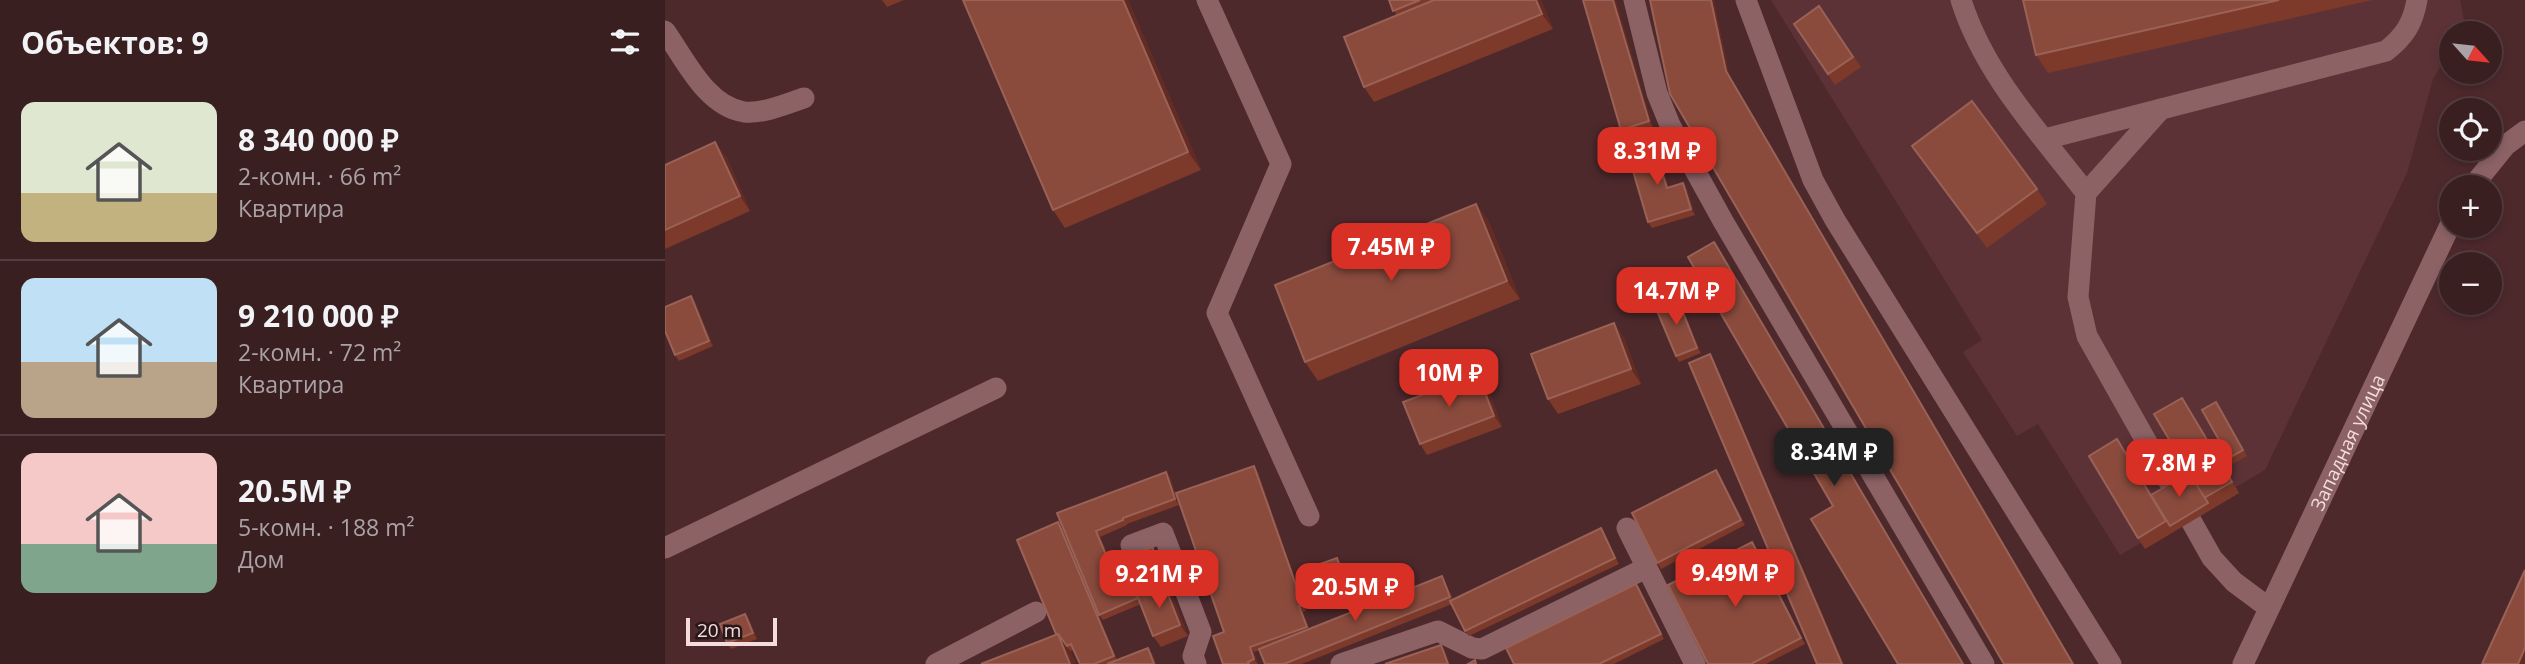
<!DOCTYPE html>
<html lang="ru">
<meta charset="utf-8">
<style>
body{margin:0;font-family:"Open Sans",sans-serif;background:#41272a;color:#f1f3f6;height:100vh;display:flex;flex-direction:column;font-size:26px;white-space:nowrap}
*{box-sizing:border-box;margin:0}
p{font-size:23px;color:#aba2a5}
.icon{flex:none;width:38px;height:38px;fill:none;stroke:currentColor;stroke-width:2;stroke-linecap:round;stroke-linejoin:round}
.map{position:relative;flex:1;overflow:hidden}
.panel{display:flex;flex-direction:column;background:#3a1f21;width:665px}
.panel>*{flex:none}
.needle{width:46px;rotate:117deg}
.fabs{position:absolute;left:1774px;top:21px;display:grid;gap:14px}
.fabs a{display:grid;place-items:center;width:63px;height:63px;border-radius:50%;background:#3a1f21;box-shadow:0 4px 10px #0003,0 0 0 2px #543d3f;font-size:35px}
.scale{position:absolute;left:21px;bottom:18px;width:91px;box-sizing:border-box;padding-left:7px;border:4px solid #f4dcdd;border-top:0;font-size:19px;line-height:24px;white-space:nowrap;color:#f4dcdd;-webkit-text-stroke:5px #281718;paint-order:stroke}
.price{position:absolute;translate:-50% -60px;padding:0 16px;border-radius:14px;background:#d93025;color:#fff;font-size:23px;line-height:46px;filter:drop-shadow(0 2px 4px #0008)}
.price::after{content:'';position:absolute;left:50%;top:42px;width:21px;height:16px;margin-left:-10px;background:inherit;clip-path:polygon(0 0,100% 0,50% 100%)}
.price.current{background:#222;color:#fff}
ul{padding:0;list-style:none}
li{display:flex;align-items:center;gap:21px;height:175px;padding:0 21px}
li+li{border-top:2px solid #543d3f}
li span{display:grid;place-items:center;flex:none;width:196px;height:140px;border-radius:14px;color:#555}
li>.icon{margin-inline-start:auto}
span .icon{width:84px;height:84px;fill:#fffc;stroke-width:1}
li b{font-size:30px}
h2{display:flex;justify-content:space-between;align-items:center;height:84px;padding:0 21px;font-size:30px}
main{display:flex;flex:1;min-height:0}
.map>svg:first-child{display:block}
</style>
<main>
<section class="panel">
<h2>Объектов: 9<svg class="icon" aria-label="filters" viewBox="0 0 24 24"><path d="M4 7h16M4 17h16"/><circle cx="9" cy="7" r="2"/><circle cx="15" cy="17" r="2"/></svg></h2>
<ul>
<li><span style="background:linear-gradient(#dfe7d0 65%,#c2b280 0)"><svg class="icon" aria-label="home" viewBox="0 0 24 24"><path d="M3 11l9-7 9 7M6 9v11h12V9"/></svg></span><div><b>8 340 000 ₽</b><p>2-комн. · 66 m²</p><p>Квартира</p></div></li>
<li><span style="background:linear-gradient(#bfe0f5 60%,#b9a48a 0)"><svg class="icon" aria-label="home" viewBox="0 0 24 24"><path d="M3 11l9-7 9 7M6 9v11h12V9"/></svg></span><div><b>9 210 000 ₽</b><p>2-комн. · 72 m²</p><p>Квартира</p></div></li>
<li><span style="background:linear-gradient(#f6c9c9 65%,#7fa58c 0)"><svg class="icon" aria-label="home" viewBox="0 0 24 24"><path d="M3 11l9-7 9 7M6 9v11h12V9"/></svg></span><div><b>20.5M ₽</b><p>5-комн. · 188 m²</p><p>Дом</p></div></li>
</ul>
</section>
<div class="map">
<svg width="1860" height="664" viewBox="0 0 1860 664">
<rect width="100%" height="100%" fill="#4d292c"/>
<!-- built -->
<path fill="#5d3237" d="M1106,0H1795L1800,25L1796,33H1787V48L1768,79L1742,173L1600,470L1571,487L1574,493L1480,549L1476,543L1455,555L1373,424L1352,436L1298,352L1317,340Z"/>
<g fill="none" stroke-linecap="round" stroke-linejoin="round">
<!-- minor -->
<g stroke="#8c6265" stroke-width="21">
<path d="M542,0L616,164L552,313L644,516"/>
<path d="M969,0L992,93L1005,125L1058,221L1319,664"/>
<path d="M1081,0L1148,180L1170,220L1446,664"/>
<path d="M1296,0C1319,74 1375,133 1421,193L1413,297L1422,336L1547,558L1569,582L1604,608"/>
<path d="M0,31C20,59 41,106 79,112C98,114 121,104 139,98"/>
<path d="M1380,139L1721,51C1740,36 1748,23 1752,0"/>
<path d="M1807,187L1841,145L1860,131"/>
<path d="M1421,193L1496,109"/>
<path d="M962,528L1030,664"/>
<path d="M466,545L498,533L536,632L528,656L531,664"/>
<path d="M0,548L331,388"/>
<path d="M271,664L371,612"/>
<path d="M676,664L773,631L807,648L817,649L981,568"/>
<path id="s1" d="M1578,664L1787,221"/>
</g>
</g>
<!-- wall -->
<g fill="#7d392a">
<path d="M217,0H239L222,7Z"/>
<path d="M463,0L536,170L400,228L388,210Z"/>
<path d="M724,0H876L888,29L709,102L699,87L732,16Z"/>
<path d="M918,0L988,127L960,135L956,130Z"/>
<path d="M1358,0H1707L1383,73L1371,55Z"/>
<path d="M1154,6L1196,67L1170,85L1129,24Z"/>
<path d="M993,152L1004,188L1018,183L1022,189L1030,215L987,228L983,222Z"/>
<path d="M61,156L85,211L0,249V165Z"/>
<path d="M1258,161L1372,189L1382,204L1322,248Z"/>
<path d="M811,204L824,222L855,299L653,381L640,362Z"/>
<path d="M26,296L30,302L48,346L14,361L10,355Z"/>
<path d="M1015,303L1036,353L1014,362L1011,356Z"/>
<path d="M949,323L959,338L976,384L893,414L883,399Z"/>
<path d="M821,384L837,427L762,455L755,444Z"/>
<path d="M1524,408L1574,493L1480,549L1473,538L1452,439L1487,495L1524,473Z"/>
<path d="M1555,408L1582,456L1568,464L1564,458Z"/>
<path d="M501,472L505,477L514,505L462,524V525L435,537L447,564L491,553L502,577L477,588L479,592L499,584L507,595L523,636L496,647L488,636L476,604L438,620L434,615L392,513Z"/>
<path d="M593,472L641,611L638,612L644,629L780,582L788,599L940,534L954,564L804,636L800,631L787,604L637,664H600L595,650L589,652L593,664H558L559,632Z"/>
<path d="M1055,476L1080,525L996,569L992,563Z"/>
<path d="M397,528L452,660L483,648L487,654L491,664H415L409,650L405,651L411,664H316L391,634Z"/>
<path d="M1091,548L1140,644L1101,664H1043Z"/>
<path d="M676,563L686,593L666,599L662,594Z"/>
<path d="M971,584L975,590L999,639L949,664H849Z"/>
<path d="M80,614L84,619L92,639L66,649L62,643Z"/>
</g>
<!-- shaded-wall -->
<g fill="#642b22">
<path d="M458,0H463L536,170L523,152Z"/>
<path d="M871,0H876L888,29L877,14Z"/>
<path d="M948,0H951L988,127L984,121Z"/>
<path d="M1046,0H1049L1065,77L1409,664L1061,71Z"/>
<path d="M50,142L61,156L85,211L75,196Z"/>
<path d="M989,146L993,152L1006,194L1002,188Z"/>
<path d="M1018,183L1022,189L1030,215L1026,209Z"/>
<path d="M811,204L824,222L855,299L842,281Z"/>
<path d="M26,296L30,302L48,346L44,341Z"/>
<path d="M1012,297L1015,303L1036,353L1032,348Z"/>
<path d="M949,323L959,338L976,384L966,369Z"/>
<path d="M1045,354L1049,360L1179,664H1177Z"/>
<path d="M813,374L821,384L837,427L829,416Z"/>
<path d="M1517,398L1524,408L1574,493L1567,482Z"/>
<path d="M589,466L593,472L641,611L638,605Z"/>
<path d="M1051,470L1055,476L1080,525L1076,520Z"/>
<path d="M501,472L505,477L514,505L510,499Z"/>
<path d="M393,522L397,528L453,661L449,656Z"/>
<path d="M936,528L940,534L954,564L950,558Z"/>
<path d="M431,531L435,537L449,571L445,565Z"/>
<path d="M1087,542L1091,548L1140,644L1136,638Z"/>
<path d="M487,547L491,553L502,577L498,572Z"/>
<path d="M672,558L676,563L686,593L682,587Z"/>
<path d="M777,576L780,582L789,603L785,597Z"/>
<path d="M499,584L507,595L523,636L515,625Z"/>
<path d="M971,584L975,590L999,639L996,634Z"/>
<path d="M634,606L638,612L646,633L642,627Z"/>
<path d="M80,614L84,619L92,639L88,633Z"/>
<path d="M393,634L406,652L411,664H405Z"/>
<path d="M776,645L780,650L785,664H783Z"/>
<path d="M585,647L589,652L593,664L589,659Z"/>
<path d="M1860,648V662L1859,664H1853Z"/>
</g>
<!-- building -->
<g fill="#8a4b3d" stroke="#9a6256" stroke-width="2">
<path d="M298,0H458L523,152L388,210Z"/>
<path d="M724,0H755L728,11Z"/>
<path d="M769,0H871L877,14L699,87L679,37Z"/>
<path d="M918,0H948L984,121L956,130Z"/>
<path d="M985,0H1046L1061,71L1408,664H1339L1005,94Z"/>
<path d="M1358,0H1614L1371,55Z"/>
<path d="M1154,6L1188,57L1163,74L1129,24Z"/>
<path d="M1307,101L1372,189L1312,233L1247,146Z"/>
<path d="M50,142L75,196L0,230V165Z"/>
<path d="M989,146L1002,188L1018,183L1026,209L983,222L963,154Z"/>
<path d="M811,204L842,281L640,362L610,285Z"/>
<path d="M1049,242L1298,664H1233L1146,519L1168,506L1023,257Z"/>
<path d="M26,296L44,341L10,355L0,331V307Z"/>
<path d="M1012,297L1032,348L1011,356L990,306Z"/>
<path d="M949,323L966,369L883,399L866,354Z"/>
<path d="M1045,354L1177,664H1152L1024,363Z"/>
<path d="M813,374L829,416L755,444L738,402Z"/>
<path d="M1517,398L1567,482L1539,498L1489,414Z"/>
<path d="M1551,402L1578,450L1564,458L1537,410Z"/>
<path d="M1452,439L1501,521L1473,538L1424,456Z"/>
<path d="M589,466L638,605L634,606L642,627L585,647L589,659L583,662L584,664H558L548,636L559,632L511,493Z"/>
<path d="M1051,470L1076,520L992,563L967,513Z"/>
<path d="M501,472L510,499L458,518V520L431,531L445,565L487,547L498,572L473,582L478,593L472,595L473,598L434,615L392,513Z"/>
<path d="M1524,473L1543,503L1505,526L1486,495Z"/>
<path d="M393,522L449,656L429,664H415L406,644L402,646L393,634H391L352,540Z"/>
<path d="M936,528L950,558L800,631L785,601Z"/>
<path d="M1087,542L1136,638L1086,664H1043L1003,585Z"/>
<path d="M672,558L682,587L662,594L652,565Z"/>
<path d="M1860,570V648L1853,664H1817Z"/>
<path d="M777,576L785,597L619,664H600L594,649Z"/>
<path d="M499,584L515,625L488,636L472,595Z"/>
<path d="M971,584L996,634L934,664H849L841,648Z"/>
<path d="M80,614L88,633L62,643L55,624Z"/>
<path d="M393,634L405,664H316Z"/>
<path d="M776,645L783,664H720Z"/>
<path d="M483,648L489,664H442Z"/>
<path d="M810,660L811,664H803Z"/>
</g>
<g text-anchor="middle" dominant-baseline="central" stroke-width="5" stroke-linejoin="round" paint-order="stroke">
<!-- street labels -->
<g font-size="19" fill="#f4dcdd" stroke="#281718">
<text stroke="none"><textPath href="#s1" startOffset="245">Западная улица</textPath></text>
</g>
</g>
</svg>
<div class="fabs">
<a><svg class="needle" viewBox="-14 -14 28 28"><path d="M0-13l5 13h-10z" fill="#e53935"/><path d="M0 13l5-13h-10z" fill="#aba2a5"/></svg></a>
<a><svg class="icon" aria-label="locate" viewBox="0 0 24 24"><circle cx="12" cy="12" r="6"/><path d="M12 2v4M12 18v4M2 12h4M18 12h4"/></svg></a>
<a>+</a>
<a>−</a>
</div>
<div class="scale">20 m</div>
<b class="price" style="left:992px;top:187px">8.31M ₽</b>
<b class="price" style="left:726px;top:283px">7.45M ₽</b>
<b class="price" style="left:1011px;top:327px">14.7M ₽</b>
<b class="price" style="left:784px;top:409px">10M ₽</b>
<b class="price current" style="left:1169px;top:488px">8.34M ₽</b>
<b class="price" style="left:1514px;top:499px">7.8M ₽</b>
<b class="price" style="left:1070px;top:609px">9.49M ₽</b>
<b class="price" style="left:494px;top:610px">9.21M ₽</b>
<b class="price" style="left:690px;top:623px">20.5M ₽</b>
</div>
</main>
